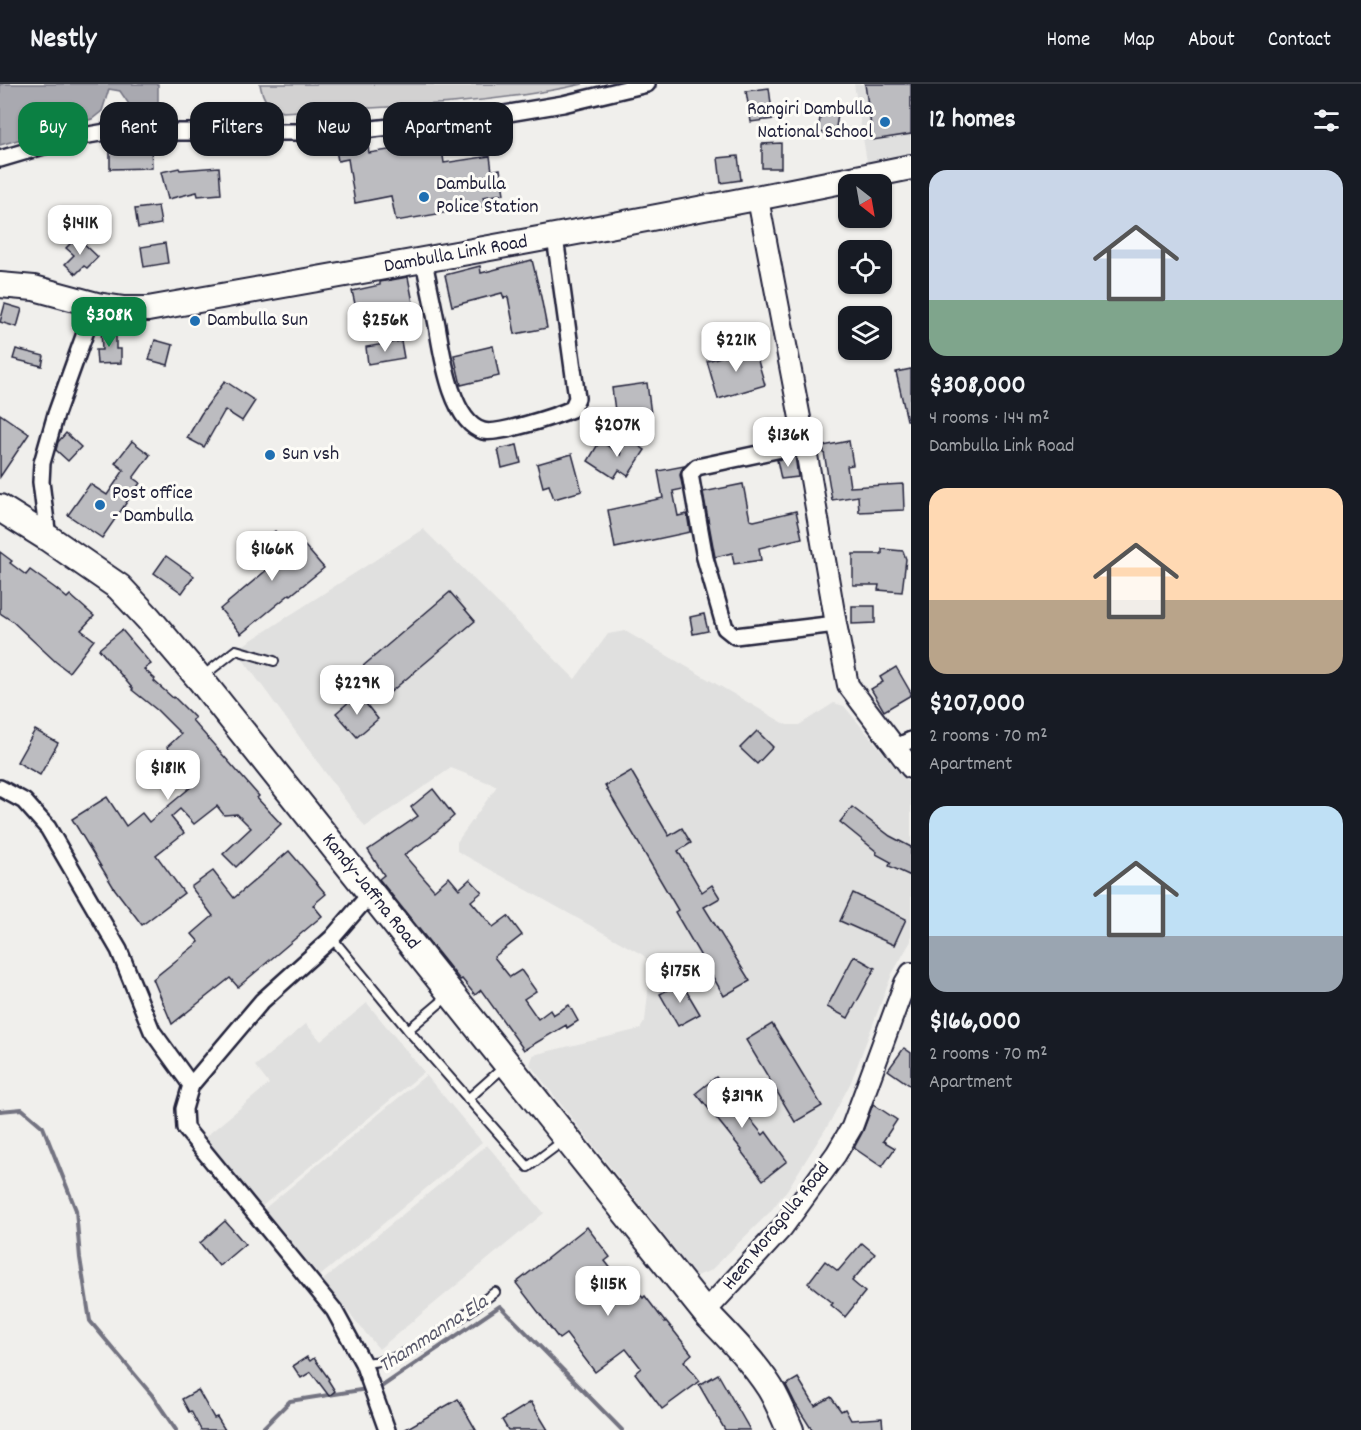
<!DOCTYPE html>
<meta charset="utf-8">
<style>
body{margin:0;font-family:Dekko,sans-serif;background:#20242c;color:#f1f3f6;height:100vh;display:flex;flex-direction:column;font-size:22px;white-space:nowrap}
*{box-sizing:border-box;margin:0}
p{font-size:20px;color:#9ea1a6}
.icon{flex:none;width:33px;height:33px;fill:none;stroke:currentColor;stroke-width:2;stroke-linecap:round;stroke-linejoin:round}
.map{position:relative;flex:1;overflow:hidden}
.sheet{display:flex;flex-direction:column;background:#171b24;width:450px}
.sheet>*{flex:none}
.banner{position:absolute;left:18px;top:18px;width:570px;height:54px;display:flex;gap:12px}
.needle{width:39px;rotate:149deg}
.tools{position:absolute;left:838px;top:90px;display:grid;gap:12px}
.tools a{display:grid;place-items:center;width:54px;height:54px;border-radius:12px;background:#171b24;box-shadow:0 2px 4px #0004;font-size:30px}
.price{position:absolute;translate:-50% -51px;padding:0 14px;border-radius:12px;background:#fff;color:#222;font-size:20px;line-height:39px;filter:drop-shadow(0 2px 3px #0008)}
.price::after{content:'';position:absolute;left:50%;top:36px;width:18px;height:14px;margin-left:-9px;background:inherit;clip-path:polygon(0 0,100% 0,50% 100%)}
.price.on{background:#0b8043;color:#fff}
ul{padding:0;list-style:none}
li{display:grid;align-content:center;gap:12px;height:318px;padding:0 18px}
li span{display:grid;place-items:center;height:186px;border-radius:18px;color:#555}
li>.icon{margin-inline-start:auto}
span .icon{width:108px;height:108px;fill:#fffc;stroke-width:1}
li b{font-size:26px}
h2{display:flex;justify-content:space-between;align-items:center;height:72px;padding:0 18px;font-size:26px}
.pill{padding:0 21px;border-radius:18px;background:#171b24;box-shadow:0 2px 4px #0004;font-size:21px;line-height:54px}
.pill.on{background:#0b8043;color:#fff}
header{display:flex;align-items:center;gap:36px;box-sizing:border-box;height:84px;padding:0 30px;background:#171b24;border-bottom:2px solid #363941}
header strong{font-size:28px}
nav{display:flex;gap:33px;margin-inline-start:auto;font-size:21px}
main{display:flex;flex:1;min-height:0}
.map>svg:first-child{display:block}
</style>
<header>
<strong>Nestly</strong>
<nav><a>Home</a><a>Map</a><a>About</a><a>Contact</a></nav>
</header>
<main>
<div class="map">
<svg width="911" height="1346" viewBox="0 0 911 1346">
<rect width="100%" height="100%" fill="#f0efec"/>
<filter id="ink" filterUnits="userSpaceOnUse"><feTurbulence type="fractalNoise" baseFrequency=".0167" numOctaves="2"/><feDisplacementMap in="SourceGraphic" scale="12" xChannelSelector="R" yChannelSelector="G"/><feConvolveMatrix kernelMatrix="1 2 1 2 8 2 1 2 1" color-interpolation-filters="sRGB"/></filter>
<g filter="url(#ink)">
<!-- built -->
<g fill="#e0e0df">
<path d="M854,0H911V76L868,84Z"/>
<path d="M423,445L575,595L608,550L625,547L787,641H799L834,619L844,622L911,702V857L892,890L851,998L830,1038L787,1106L770,1128L710,1187L696,1192L530,981L533,971L640,945L645,937L651,880L643,871L457,767V758L497,702L451,684L365,743L236,566Z"/>
<path d="M367,919L424,988L261,1123L204,1054L269,1000L255,982L306,940L321,957Z"/>
<path d="M426,991L482,1058L320,1192L264,1125Z"/>
<path d="M487,1061L544,1129L379,1265L322,1197Z"/>
</g>
<!-- green -->
<path fill="#d2d1d1" stroke="#7a7a86" stroke-width="1.5" d="M260,0H583C484,22 383,23 282,28C268,21 263,17 260,0Z"/>
<!-- water -->
<path fill="#a9a9b0" stroke="#737381" stroke-width="1.5" d="M0,0H158V24L152,28L135,29L120,7L109,5L102,27L92,35L0,61Z"/>
<g fill="none" stroke-linecap="round" stroke-linejoin="round">
<!-- stream -->
<g stroke="#737381" stroke-width="4">
<path d="M0,1027L22,1025L43,1043L76,1126L80,1174L90,1237L152,1311L176,1346"/>
<path d="M375,1304L381,1303L500,1222L622,1346"/>
<path d="M261,1346L290,1317L367,1305"/>
</g>
</g>
<!-- building -->
<g fill="#bcbcc0" stroke="#22223b" stroke-width="1.5">
<path d="M865,0H911V50L873,56Z"/>
<path d="M769,4L773,35L751,38L746,7Z"/>
<path d="M821,27L838,30L835,50L818,48Z"/>
<path d="M367,55L369,69L441,58L444,79L490,72L492,87L500,85L504,110L483,113L485,122L396,137L391,112L355,119L348,75L338,77L335,60Z"/>
<path d="M781,59V84H762V60Z"/>
<path d="M151,60L152,84L110,85V61Z"/>
<path d="M738,72L741,96L721,99L718,74Z"/>
<path d="M219,83L221,110L198,112L197,108L168,115L161,88L179,84L180,86Z"/>
<path d="M158,122L161,140L138,144L135,125Z"/>
<path d="M77,153L98,173L87,184L84,182L76,190L65,180L74,171L66,164Z"/>
<path d="M165,159L168,179L144,183L141,163Z"/>
<path d="M532,176L541,213L547,244L515,250L508,213L504,214L502,209L452,222L445,191L480,182L481,189Z"/>
<path d="M408,193L417,239L389,245L386,231L359,237L352,207L380,201V198Z"/>
<path d="M5,220L22,225L17,243L0,238Z"/>
<path d="M101,243H116V265H121V279L97,280L96,266H102Z"/>
<path d="M155,256L173,261L168,281L149,276Z"/>
<path d="M401,257L404,274L368,280L366,263Z"/>
<path d="M493,262L499,292L461,301L454,271Z"/>
<path d="M754,263L765,301L718,315L707,277Z"/>
<path d="M16,265L44,272L42,282L13,275Z"/>
<path d="M911,285V336H907L896,288Z"/>
<path d="M225,297L255,317L242,337L225,326L204,363L187,354L201,330Z"/>
<path d="M647,299L652,338L617,342L612,304Z"/>
<path d="M0,330L29,350L0,393Z"/>
<path d="M66,349L81,363L68,377L56,366L58,358Z"/>
<path d="M624,352L645,366L628,392L619,386L614,394L588,377L600,357L621,371L619,360Z"/>
<path d="M132,357L150,371L133,394L140,399L102,454L68,431L90,400L107,411L124,386L115,379Z"/>
<path d="M849,357L853,381L847,382L850,403L903,400L904,426L859,428L858,412L832,416L823,362Z"/>
<path d="M517,361L521,379L502,384L498,365Z"/>
<path d="M572,370L582,407L554,415L549,401L543,403L537,380Z"/>
<path d="M795,372L798,393L781,395L777,376Z"/>
<path d="M684,382L681,387L680,391L683,405L673,407L678,432L687,430L690,448L615,464L608,426L663,414L658,387Z"/>
<path d="M743,400L750,436L754,437L796,427L802,454L759,464L761,476L734,480L732,469L715,473L703,408Z"/>
<path d="M275,447L295,471L305,462L324,484L291,511L290,510L241,550L220,525L269,484L253,465Z"/>
<path d="M882,465L903,467L906,475L902,508L878,506L879,501H853V470H882Z"/>
<path d="M0,468L12,477L10,479L26,491L30,486L55,504L67,514L70,511L94,532L81,546L94,556L69,588L56,578L12,537L0,529Z"/>
<path d="M166,472L194,492L182,509L154,489Z"/>
<path d="M450,508L475,537L387,611L363,582Z"/>
<path d="M852,522H875V539L852,540Z"/>
<path d="M704,530L708,547L693,550L690,533Z"/>
<path d="M122,546L151,580L144,585L155,595L154,597L173,614L174,613L195,634L192,636L259,712L257,714L281,740L236,783L223,770L251,744L237,730L224,731L217,722L194,740L180,725L171,733L184,749L156,771L184,809L142,841L114,804L72,735L107,713L126,742L142,729L149,738L197,698L167,663L181,650L157,626L132,606L133,605L99,565Z"/>
<path d="M896,583L911,609V611L884,627L871,605L883,598L880,593Z"/>
<path d="M358,610L378,635L357,653L336,629Z"/>
<path d="M35,646L58,659L40,691L17,678Z"/>
<path d="M757,647L773,663L757,680L740,664Z"/>
<path d="M631,687L669,752L682,744L691,759L678,767L702,808L712,801L720,814L704,823L750,897L724,912L675,828L678,826L605,702Z"/>
<path d="M433,705L454,732L429,754L404,771L434,806L449,793L459,805L470,795L482,808L471,817L493,843L508,832L522,851L494,873L510,893L521,886L536,907L524,915L538,935L550,926L553,931L569,921L578,937L567,944L566,941L524,966L481,906L475,911L462,895L460,896L379,795L384,791L368,766L418,732L411,723Z"/>
<path d="M852,723L890,752L911,763V792L889,782L891,778L876,770L877,768L840,738Z"/>
<path d="M289,767L326,810L313,821L322,832L238,903L230,894L172,940L153,895L199,858L192,850L213,832L191,803L213,787L234,814Z"/>
<path d="M853,809L906,835L894,861L840,837Z"/>
<path d="M854,872L875,884L848,934L827,923Z"/>
<path d="M681,898L700,930L678,942L660,910Z"/>
<path d="M772,940L822,1022L795,1038L746,956Z"/>
<path d="M904,964L911,969V1002L888,986Z"/>
<path d="M716,993L763,1051L766,1048L787,1077L763,1096L741,1067L742,1066L696,1009Z"/>
<path d="M873,1020L897,1036L883,1057L895,1064L882,1083L854,1064L863,1047Z"/>
<path d="M225,1137L245,1160L219,1182L200,1159Z"/>
<path d="M587,1143L610,1173L605,1177L627,1205L633,1200L643,1214L645,1212L665,1238L666,1237L692,1270L684,1277L700,1297L662,1325L635,1289L641,1284L626,1265L595,1288L566,1250L559,1255L516,1199Z"/>
<path d="M862,1159L875,1170L852,1197L865,1208L845,1233L831,1221L833,1219L808,1199L825,1177L838,1187Z"/>
<path d="M307,1273L310,1277L314,1274L329,1295L328,1296L335,1307L329,1312L311,1288L301,1294L293,1282Z"/>
<path d="M718,1290L750,1346H725L699,1301Z"/>
<path d="M798,1294L815,1322L831,1313L841,1327L845,1325L851,1336L882,1334L883,1346H812L796,1321L786,1301Z"/>
<path d="M198,1306L214,1334L217,1333L225,1346H201L191,1327L189,1328L182,1315Z"/>
<path d="M458,1315L476,1346H404Z"/>
<path d="M531,1318L548,1346H508L502,1336Z"/>
</g>
<g fill="none" stroke-linecap="round" stroke-linejoin="round">
<defs>
<g id="service">
<path d="M203,592L236,566L274,577"/>
<path d="M332,854L408,946L528,1083L563,1057"/>
<path d="M408,946L448,912"/>
<path d="M468,1015L504,983"/>
<path d="M363,1279C370,1278 379,1278 386,1276C421,1267 465,1230 495,1208"/>
</g>
<g id="minor">
<path d="M0,75L71,54L106,48H344L492,32L563,20L647,0"/>
<path d="M424,177C428,198 433,220 437,241C442,269 451,338 483,347C498,351 556,332 572,325L577,314L555,153"/>
<path d="M805,360L697,383L690,390L705,474L725,544L735,552L836,540"/>
<path d="M48,454L41,398L42,379L56,330L88,241L97,221"/>
<path d="M896,663L911,656"/>
<path d="M0,704L24,717L48,744L119,866L152,947L191,1001L184,1025L185,1044L334,1226L363,1279L387,1346"/>
<path d="M191,1001L262,917L332,854L371,809"/>
</g>
<g id="tertiary">
<path d="M758,115L805,360L836,540L848,601L911,684"/>
<path d="M705,1228L782,1144L836,1070L852,1043L905,899L911,889"/>
</g>
<path id="primary" d="M0,201L34,204L97,221L124,225H148C403,180 658,135 911,83"/>
<path id="trunk" d="M0,424L48,454L119,503L148,534L200,595L705,1228C728,1252 752,1276 770,1304C778,1317 784,1332 790,1346"/>
</defs>
<!-- service casing -->
<use href="#service" stroke="#22223b" stroke-width="12"/>
<!-- minor casing -->
<use href="#minor" stroke="#22223b" stroke-width="20"/>
<!-- tertiary casing -->
<use href="#tertiary" stroke="#22223b" stroke-width="24"/>
<!-- primary casing -->
<use href="#primary" stroke="#22223b" stroke-width="28"/>
<!-- trunk casing -->
<use href="#trunk" stroke="#22223b" stroke-width="30"/>
<!-- service -->
<use href="#service" stroke="#fdfcf7" stroke-width="8"/>
<!-- minor -->
<use href="#minor" stroke="#fdfcf7" stroke-width="15"/>
<!-- tertiary -->
<use href="#tertiary" stroke="#fdfcf7" stroke-width="20"/>
<!-- primary -->
<use href="#primary" stroke="#fdfcf7" stroke-width="24"/>
<!-- trunk -->
<use href="#trunk" stroke="#fdfcf7" stroke-width="26"/>
</g>
</g>
<!-- markers -->
<g fill="#1f6fb2" stroke="#fdfcf7" stroke-width="2">
<circle cx="885" cy="38" r="6"/>
<circle cx="424" cy="113" r="6"/>
<circle cx="195" cy="237" r="6"/>
<circle cx="270" cy="371" r="6"/>
<circle cx="100" cy="421" r="6"/>
</g>
<g text-anchor="middle" dominant-baseline="central" stroke-width="6" stroke-linejoin="round" paint-order="stroke">
<!-- poi labels -->
<g font-size="20" fill="#22223b" stroke="#fdfcf7" text-anchor="start">
<text x="873" y="26" text-anchor="end">Rangiri Dambulla<tspan x="873" dy="23">National School</tspan></text>
<text x="436" y="101">Dambulla<tspan x="436" dy="23">Police Station</tspan></text>
<text x="207" y="237">Dambulla Sun</text>
<text x="282" y="371">Sun vsh</text>
<text x="112" y="410">Post office<tspan x="112" dy="23">- Dambulla</tspan></text>
</g>
<!-- street labels -->
<g font-size="20" fill="#22223b" stroke="#fdfcf7">
<text transform="translate(456 171) rotate(-10)">Dambulla Link Road</text>
<text transform="translate(370 808) rotate(51)">Kandy-Jaffna Road</text>
<text transform="translate(777 1143) rotate(-51)">Heen Moragolla Road</text>
</g>
<!-- water labels -->
<g font-size="21" font-style="italic" fill="#58586a" stroke="#fdfcf7">
<text transform="translate(434 1251) rotate(-33)">Thammanna Ela</text>
</g>
</g>
</svg>
<div class="tools">
<a><svg class="needle" viewBox="-14 -14 28 28"><path d="M0-13l5 13h-10z" fill="#e53935"/><path d="M0 13l5-13h-10z" fill="#9ea1a6"/></svg></a>
<a><svg class="icon" aria-label="locate" viewBox="0 0 24 24"><circle cx="12" cy="12" r="6"/><path d="M12 2v4M12 18v4M2 12h4M18 12h4"/></svg></a>
<a><svg class="icon" aria-label="layers" viewBox="0 0 24 24"><path d="M12 4l9 5-9 5-9-5zM3 14l9 5 9-5"/></svg></a>
</div>
<b class="price" style="left:80px;top:172px">$141K</b>
<b class="price on" style="left:109px;top:264px">$308K</b>
<b class="price" style="left:385px;top:269px">$256K</b>
<b class="price" style="left:736px;top:289px">$221K</b>
<b class="price" style="left:617px;top:374px">$207K</b>
<b class="price" style="left:788px;top:384px">$136K</b>
<b class="price" style="left:272px;top:498px">$166K</b>
<b class="price" style="left:357px;top:632px">$229K</b>
<b class="price" style="left:168px;top:717px">$181K</b>
<b class="price" style="left:680px;top:920px">$175K</b>
<b class="price" style="left:742px;top:1045px">$319K</b>
<b class="price" style="left:608px;top:1233px">$115K</b>
<div class="banner">
<a class="pill on">Buy</a>
<a class="pill">Rent</a>
<a class="pill">Filters</a>
<a class="pill">New</a>
<a class="pill">Apartment</a>
</div>
</div>
<section class="sheet">
<h2>12 homes<svg class="icon" aria-label="filters" viewBox="0 0 24 24"><path d="M4 7h16M4 17h16"/><circle cx="9" cy="7" r="2"/><circle cx="15" cy="17" r="2"/></svg></h2>
<ul>
<li><span style="background:linear-gradient(#c9d6e8 70%,#7fa58c 0)"><svg class="icon" aria-label="home" viewBox="0 0 24 24"><path d="M3 11l9-7 9 7M6 9v11h12V9"/></svg></span><div><b>$308,000</b><p>4 rooms · 144 m²</p><p>Dambulla Link Road</p></div></li>
<li><span style="background:linear-gradient(#ffd9b3 60%,#b9a48a 0)"><svg class="icon" aria-label="home" viewBox="0 0 24 24"><path d="M3 11l9-7 9 7M6 9v11h12V9"/></svg></span><div><b>$207,000</b><p>2 rooms · 70 m²</p><p>Apartment</p></div></li>
<li><span style="background:linear-gradient(#bfe0f5 70%,#9aa5b1 0)"><svg class="icon" aria-label="home" viewBox="0 0 24 24"><path d="M3 11l9-7 9 7M6 9v11h12V9"/></svg></span><div><b>$166,000</b><p>2 rooms · 70 m²</p><p>Apartment</p></div></li>
</ul>
</section>
</main>
